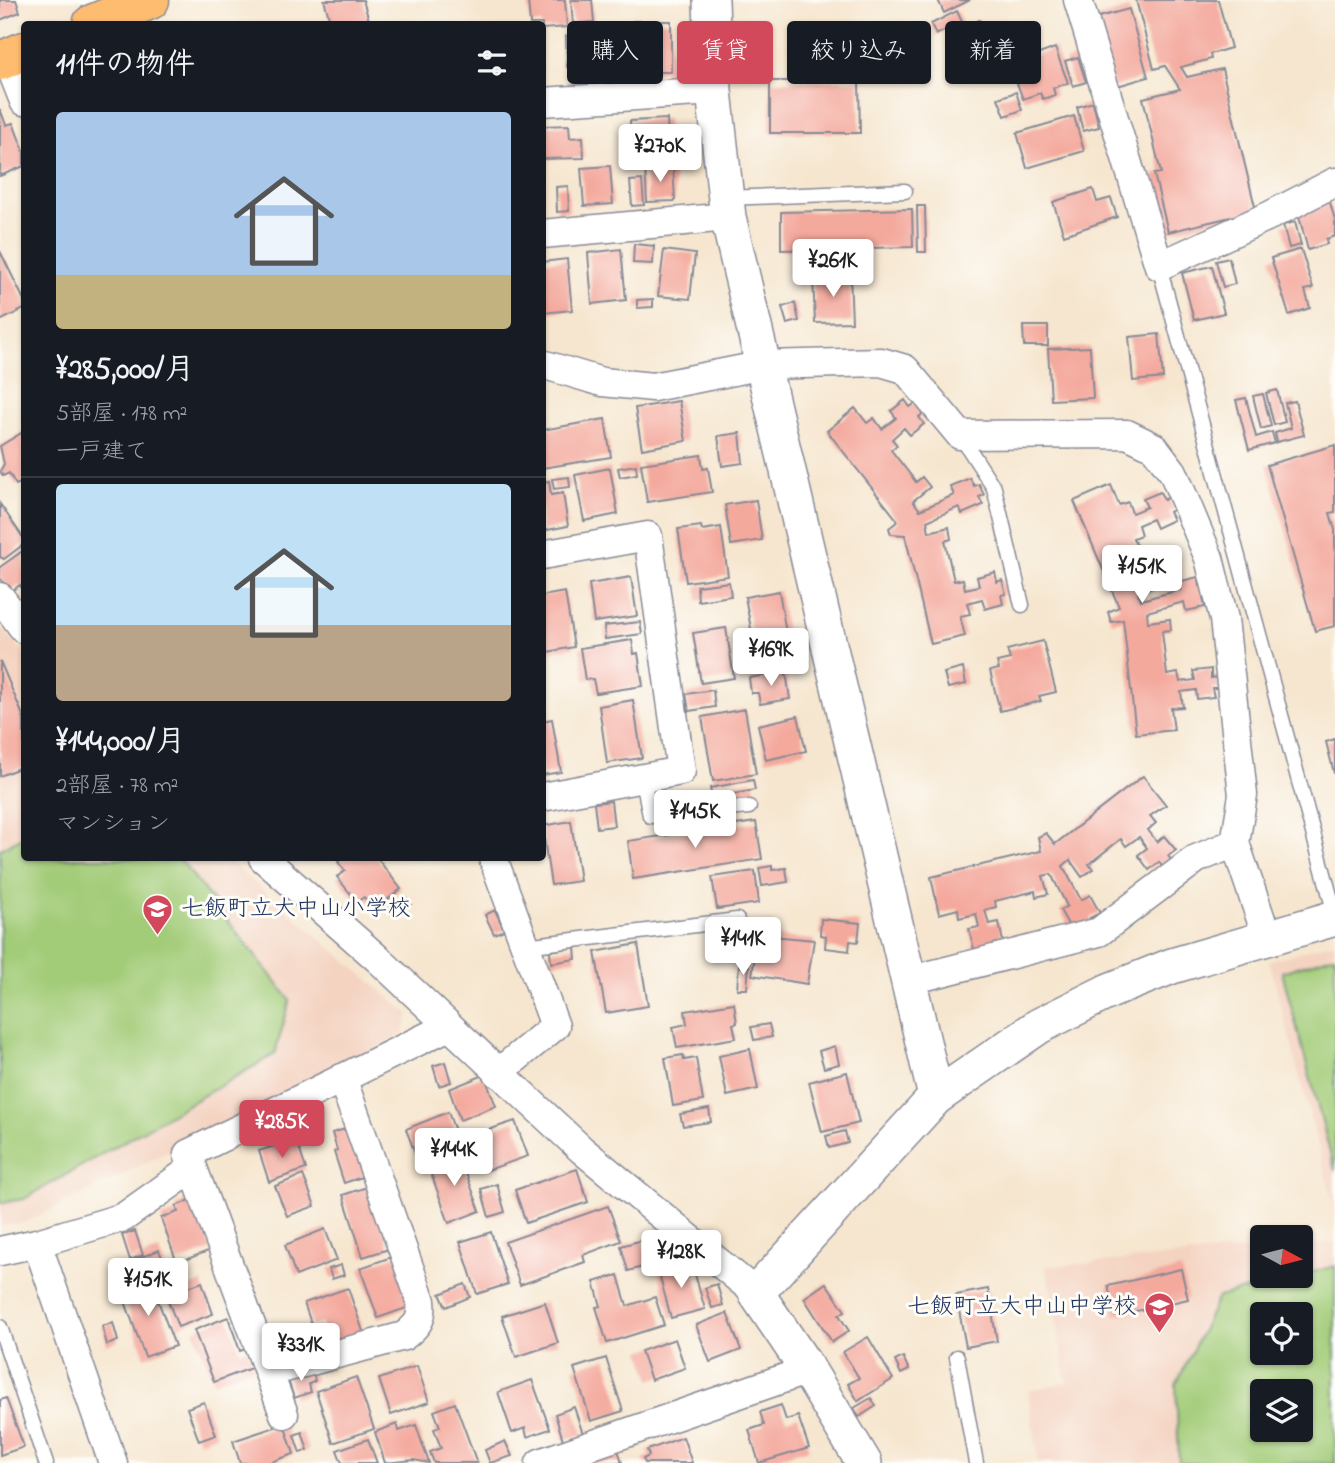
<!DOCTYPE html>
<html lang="ja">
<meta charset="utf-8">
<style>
body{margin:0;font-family:"Indie Flower","Klee One",sans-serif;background:#242831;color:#f1f3f6;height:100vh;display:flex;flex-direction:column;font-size:26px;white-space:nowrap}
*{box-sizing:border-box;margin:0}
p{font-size:23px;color:#9ea1a6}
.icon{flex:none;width:38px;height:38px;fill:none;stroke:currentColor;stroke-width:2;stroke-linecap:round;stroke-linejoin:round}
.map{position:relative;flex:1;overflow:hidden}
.sheet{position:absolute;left:21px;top:21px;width:525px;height:840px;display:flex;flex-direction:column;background:#171b24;border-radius:7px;box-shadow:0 2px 5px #0004}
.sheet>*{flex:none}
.guide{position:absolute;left:567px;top:21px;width:662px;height:63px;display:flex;gap:14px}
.needle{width:46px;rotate:97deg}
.controls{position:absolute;left:1250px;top:1225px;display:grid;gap:14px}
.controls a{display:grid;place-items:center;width:63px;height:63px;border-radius:7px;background:#171b24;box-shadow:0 2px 5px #0004;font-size:35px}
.price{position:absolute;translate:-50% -60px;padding:0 16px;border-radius:7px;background:#fff;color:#222;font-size:23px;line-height:46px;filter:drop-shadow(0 2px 4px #0008)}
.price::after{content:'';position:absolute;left:50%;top:42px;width:21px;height:16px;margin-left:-10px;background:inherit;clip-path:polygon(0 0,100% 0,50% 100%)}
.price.active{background:#d1495b;color:#fff}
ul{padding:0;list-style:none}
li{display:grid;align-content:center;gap:14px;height:371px;padding:0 35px}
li+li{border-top:2px solid #363941}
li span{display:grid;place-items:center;height:217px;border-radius:7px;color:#555}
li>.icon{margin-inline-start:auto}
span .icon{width:126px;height:126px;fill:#fffc;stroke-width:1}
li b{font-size:30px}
h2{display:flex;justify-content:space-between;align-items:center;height:84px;padding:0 35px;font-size:30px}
.pill{padding:0 24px;border-radius:7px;background:#171b24;box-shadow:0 2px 5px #0004;font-size:24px;line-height:63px}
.pill.active{background:#d1495b;color:#fff}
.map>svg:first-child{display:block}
</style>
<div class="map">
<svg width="1335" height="1463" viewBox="0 0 1335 1463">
<rect width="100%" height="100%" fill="#fdfcf7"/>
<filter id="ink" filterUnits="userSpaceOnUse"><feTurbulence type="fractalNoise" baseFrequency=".0143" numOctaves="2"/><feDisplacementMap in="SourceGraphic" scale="14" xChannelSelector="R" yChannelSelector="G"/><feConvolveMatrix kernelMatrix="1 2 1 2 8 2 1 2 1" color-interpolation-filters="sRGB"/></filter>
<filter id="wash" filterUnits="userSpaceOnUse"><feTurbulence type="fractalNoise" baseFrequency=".00686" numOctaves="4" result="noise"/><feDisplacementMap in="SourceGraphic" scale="28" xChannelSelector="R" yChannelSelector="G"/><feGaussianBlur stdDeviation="1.57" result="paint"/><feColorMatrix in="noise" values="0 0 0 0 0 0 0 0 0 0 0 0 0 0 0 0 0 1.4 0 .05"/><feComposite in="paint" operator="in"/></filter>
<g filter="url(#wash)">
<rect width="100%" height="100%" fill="#f6e6cf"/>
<!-- built -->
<g fill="#f4d3c1" fill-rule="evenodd">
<path d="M0,625L24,653V858H225L409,1014L403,1034L27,1222L0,1226Z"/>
<path d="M1335,942V1210L1269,961Z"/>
<path d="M1335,1242V1463H1038L1028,1391L1067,1382L1046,1267L1262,1248V1276H1300V1245ZM1262,1314H1300V1353H1262ZM1262,1391H1300V1430H1262Z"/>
</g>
<!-- pitch -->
<g fill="#a3cc78" stroke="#5f7e6b" stroke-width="2" fill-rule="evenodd">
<path d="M24,836V858H179L290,1000L275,1054L24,1199L0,1203V849Z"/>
<path d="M1335,955V1171L1282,972Z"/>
<path d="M1335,1266V1463H1179L1176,1385L1218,1297ZM1262,1314H1300V1353H1262ZM1262,1391H1300V1430H1262Z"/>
</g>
<g id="blocks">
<!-- building -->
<g fill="#f4a99d">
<path d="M0,0H16L20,12L0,20Z"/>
<path d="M324,0H363L370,24H331Z"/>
<path d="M528,0H565L567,27L542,29V24H530Z"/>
<path d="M571,0H592L594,22L573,24Z"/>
<path d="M938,0H970L944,13Z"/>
<path d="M1136,0H1218L1231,48L1210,54L1211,59L1181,67L1187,77L1222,69L1256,211L1168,232L1154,174L1161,173L1143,98L1180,89L1165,66L1154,69Z"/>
<path d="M1129,9L1148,77L1114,87L1095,18Z"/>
<path d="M957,11L962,22L936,35L931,24Z"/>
<path d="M979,20L996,60L964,74L947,34Z"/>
<path d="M633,21H671V72H638L637,55L633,56Z"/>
<path d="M598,34L599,66H593V74H580L579,67H567L566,36Z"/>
<path d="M1055,48L1068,83L1053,88L1055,95L1043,99L1040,93L1023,99L1010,65Z"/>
<path d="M1078,57L1086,82L1073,86L1065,61Z"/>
<path d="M770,81H859L860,133H770Z"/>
<path d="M1016,92L1022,110L1005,116L998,98Z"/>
<path d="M1093,102L1099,127L1083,131L1077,107Z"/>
<path d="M0,109L6,125L13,123L24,152V166L0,176Z"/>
<path d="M1074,116L1084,151L1027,168L1017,133Z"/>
<path d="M667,119L669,155L632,157L630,121Z"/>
<path d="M569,125L570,138L583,137L584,158L542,159V126Z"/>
<path d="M673,165L675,201L647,202L645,167Z"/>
<path d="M610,166L613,204L584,206L581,168Z"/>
<path d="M642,180L644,205L632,206L630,181Z"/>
<path d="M568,186L569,211L557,212L556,187Z"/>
<path d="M1093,189L1097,202L1111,198L1117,217L1064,235L1053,202Z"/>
<path d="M1329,199L1335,220V236L1326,239L1327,244L1308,250L1297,209Z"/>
<path d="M917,206H925L926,252H918Z"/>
<path d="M912,209L913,247L781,250V212Z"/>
<path d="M1295,222L1301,245L1289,248L1283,225Z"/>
<path d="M634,244L654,246L653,264L633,263Z"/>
<path d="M621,249L626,300L592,304L588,253Z"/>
<path d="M1301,249L1313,288L1305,290L1310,308L1289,315L1271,258Z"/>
<path d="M664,250L695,254L690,299L658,296Z"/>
<path d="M0,251L24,300V309L0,321Z"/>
<path d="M1229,258L1235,284L1223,287L1216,261Z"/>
<path d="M567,259L572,310L542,313V262Z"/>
<path d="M1212,266L1224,313L1194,320L1182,273Z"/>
<path d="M850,274L852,322L815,323L813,276Z"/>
<path d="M653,299V307L637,308V300Z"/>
<path d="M795,303L799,321L787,324L782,307Z"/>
<path d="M1023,326H1048V346H1024Z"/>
<path d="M1159,334L1163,378L1133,381L1129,337Z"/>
<path d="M1090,347L1093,398L1051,400L1048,349Z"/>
<path d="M1277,390L1285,422L1274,425L1266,393Z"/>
<path d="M1263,394L1271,426L1261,429L1253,396Z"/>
<path d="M1246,398L1256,437L1272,432L1275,443L1249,450L1236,400Z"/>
<path d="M905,400L910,407L917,402L925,412L919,417L924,424L910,435L904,428L892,439L897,445L891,450L916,482L922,477L930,487L913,501L920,510L954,495L950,486L970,478L974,486L979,484L984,495L979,497L983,505L962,514L959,507L927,521L929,532L949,527L951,539L945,541L954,581L963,579L965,589L979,586L977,577L995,572L997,582L1002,580L1006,594L1001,595L1003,604L985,609L982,599L967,603L970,614L960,616L965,636L931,644L905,535L891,534L889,528L898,521L827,431L855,408L867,423L874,418L882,429L896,418L891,411Z"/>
<path d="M679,401L686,441L642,449L635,408Z"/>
<path d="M1295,401L1304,435L1277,442L1275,433L1291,428L1285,403Z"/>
<path d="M605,419L611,457L542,468V430Z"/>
<path d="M23,432L24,481L16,485L9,473L3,476L0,471L4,464L0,446Z"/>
<path d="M740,433L743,463L722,466L718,436Z"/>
<path d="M1335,445V512L1330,513L1335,530V626L1315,631L1267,465Z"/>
<path d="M701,455L703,469L708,468L712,492L647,502L641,464Z"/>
<path d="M636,465L637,474L620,477L618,468Z"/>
<path d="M610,468L618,514L584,521L575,475Z"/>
<path d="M569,477L570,487L554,489L552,479Z"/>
<path d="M549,481L551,495L563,493L568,526L542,531V482Z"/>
<path d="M1111,485L1119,505L1128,502L1132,513L1147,507L1143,499L1160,492L1164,500L1169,497L1174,509L1169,512L1173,520L1156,528L1152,519L1138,525L1141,535L1133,538L1149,575L1157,571L1161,583L1138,593L1141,600L1180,590L1178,582L1198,577L1200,586L1205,585L1208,597L1203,598L1205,607L1186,611L1184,602L1147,612L1148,622L1170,619L1171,630L1162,631L1167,675L1178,673L1180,682L1195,680L1193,671L1211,669V678L1218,677L1219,688H1212L1214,697L1197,699L1196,690L1181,692L1183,707L1171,708L1174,730L1136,734L1123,620L1111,622L1108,612L1119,607L1074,501Z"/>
<path d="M756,500L762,540L731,545L725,505Z"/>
<path d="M0,504L24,539V544L4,559L0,557Z"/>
<path d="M701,526L702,530L721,527L728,576L686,582L678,529Z"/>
<path d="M24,550V592L20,585L10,592L0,578V567Z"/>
<path d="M631,577L637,616L594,622L589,584Z"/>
<path d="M729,582L731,596L698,601L697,586Z"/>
<path d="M779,591L786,633L753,639L745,597Z"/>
<path d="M565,592L574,647L542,653V596Z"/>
<path d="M640,622L642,634L605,639L604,626Z"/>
<path d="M726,628L734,678L701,683L693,633Z"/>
<path d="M632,640L634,654L638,653L643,686L596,693L593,679L585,680L580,648Z"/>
<path d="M1043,641L1056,692L1039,696L1041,701L1000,711L990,671L999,669L997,662L1010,659L1007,650Z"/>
<path d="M0,661L24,718V766L0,776Z"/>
<path d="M963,668L966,684L948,688L944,673Z"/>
<path d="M786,672L790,699L760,704L758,693H751L749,678Z"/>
<path d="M713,690L715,707L689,711L686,694Z"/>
<path d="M633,700L642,758L607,763L599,706Z"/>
<path d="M745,709L756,774L713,781L702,717Z"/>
<path d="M798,716L806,751L766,760L758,725Z"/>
<path d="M552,719L561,772L542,775V721Z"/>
<path d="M1335,739V773H1334L1326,742Z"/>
<path d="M1143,776L1166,805L1150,816L1156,823L1148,830L1157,842L1164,836L1176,850L1168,856L1172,861L1163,868L1159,862L1149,870L1138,855L1147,848L1139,837L1126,846L1121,839L1089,864L1093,869L1082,877L1070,860L1063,866L1081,900L1090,895L1100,913L1090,918L1092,921L1070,928L1060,910L1067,906L1051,874L1043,876L1048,894L1036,897L1035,891L995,901L996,907L985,910L989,924L999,922L1003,942L994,944L995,948L974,949L969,929L979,927L976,914L959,918L958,909L939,914L931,877L1041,851L1038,837L1046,833L1055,844Z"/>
<path d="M753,780L755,790L712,798L710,788Z"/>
<path d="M611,801L614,826L597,828L594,803Z"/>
<path d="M571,821L580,881L551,885L542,826Z"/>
<path d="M756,822L762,859L633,879L628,841Z"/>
<path d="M343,858H377L401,889L374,910L364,897L357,902L337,877L345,871L338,862Z"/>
<path d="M772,866V870L786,868L788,882L762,886L759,868Z"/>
<path d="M755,871L759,903L717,909L712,877Z"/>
<path d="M405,896L411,904L394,917L388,909Z"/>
<path d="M495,910L504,930L494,934L485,915Z"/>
<path d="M821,919L860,923L858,942L850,941L849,951L825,948L826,936L820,935Z"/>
<path d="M772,936L814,940L807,984L752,975L758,939L771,941Z"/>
<path d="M638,944L648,1006L606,1013L595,952Z"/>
<path d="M575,947L576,959L551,963L550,951Z"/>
<path d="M739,965L749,966L747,989H737Z"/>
<path d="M734,1003L737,1023L733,1024L736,1038L677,1048L673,1027L687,1024L685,1011Z"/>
<path d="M769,1024L772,1037L754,1040L751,1027Z"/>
<path d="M835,1046L839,1064L824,1068L819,1051Z"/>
<path d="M750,1049L758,1089L727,1096L719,1056Z"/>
<path d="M683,1055L684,1060L696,1058L703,1101L673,1106L665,1058Z"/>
<path d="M445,1062L451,1082L439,1086L433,1066Z"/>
<path d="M847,1072L859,1123L822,1132L809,1082Z"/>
<path d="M484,1075L496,1106L460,1120L449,1089Z"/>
<path d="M709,1109L711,1122L683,1126L680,1114Z"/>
<path d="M448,1112L458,1139L416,1156L406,1129Z"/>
<path d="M515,1121L528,1156L488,1170L476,1134Z"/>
<path d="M355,1126L371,1174L344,1183L334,1152L337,1150L332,1133Z"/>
<path d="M845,1131L848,1143L829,1148L826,1136Z"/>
<path d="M296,1139L306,1169L269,1182L259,1151Z"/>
<path d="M459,1154L480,1211L449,1223L428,1165Z"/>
<path d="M577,1169L588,1202L526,1223L515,1190Z"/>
<path d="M303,1175L315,1206L287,1216L275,1186Z"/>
<path d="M497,1184L505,1212L489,1217L481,1189Z"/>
<path d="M373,1185L389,1249L363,1257L343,1195Z"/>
<path d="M192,1199L211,1250L177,1263L161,1218L178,1212L176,1206Z"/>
<path d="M608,1206L621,1241L583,1255L585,1262L520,1285L505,1242Z"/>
<path d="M325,1229L337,1260L296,1276L285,1245Z"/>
<path d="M135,1231L143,1255L130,1260L122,1235Z"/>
<path d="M491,1232L508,1284L477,1294L460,1242Z"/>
<path d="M642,1240L650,1265L628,1271L621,1246Z"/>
<path d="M159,1250L165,1265L140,1275L134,1260Z"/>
<path d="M400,1254L418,1304L378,1318L360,1268Z"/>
<path d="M691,1261L705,1309L671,1318L658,1270Z"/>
<path d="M341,1265L344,1275L332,1279L329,1269Z"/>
<path d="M1181,1269L1188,1299L1115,1316L1108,1286Z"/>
<path d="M618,1275L627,1306L655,1297L664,1325L607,1343L596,1307L601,1306L594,1282Z"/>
<path d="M150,1279L175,1346L145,1357L121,1290Z"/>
<path d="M202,1282L213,1314L178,1327L166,1295Z"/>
<path d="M826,1283L845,1311L839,1315L849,1331L832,1342L804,1298Z"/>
<path d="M465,1284L470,1297L446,1307L440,1294Z"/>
<path d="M717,1284L723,1305L712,1308L705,1288Z"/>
<path d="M348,1288L366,1340L331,1352L321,1323L312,1326L304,1303Z"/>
<path d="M988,1289L997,1341L966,1347L956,1295Z"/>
<path d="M545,1302L558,1343L516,1357L502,1316Z"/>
<path d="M727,1313L741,1350L710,1362L696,1325Z"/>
<path d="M228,1317L240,1351L248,1348L254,1367L214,1382L194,1330Z"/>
<path d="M113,1323L118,1341L107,1345L102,1326Z"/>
<path d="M868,1337L893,1379L858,1401L848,1384L859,1378L843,1352Z"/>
<path d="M675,1339L685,1368L651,1380L641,1351Z"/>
<path d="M903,1357L909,1370L901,1374L895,1361Z"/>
<path d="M606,1358L623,1411L591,1421L574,1368Z"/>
<path d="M417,1366L429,1402L391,1415L379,1379Z"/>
<path d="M312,1369L315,1381L309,1384L311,1392L294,1398L287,1377Z"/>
<path d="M356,1377L374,1429L333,1443L316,1391Z"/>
<path d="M532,1380L550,1429L527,1437L525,1428L512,1433L498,1392Z"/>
<path d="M6,1398L24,1447L0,1455V1400Z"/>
<path d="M871,1398L876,1406L859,1417L854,1408Z"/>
<path d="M204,1402L216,1435L199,1441L187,1408Z"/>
<path d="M455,1403L477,1463H434L430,1452L441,1448L434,1429L440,1427L434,1411Z"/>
<path d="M781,1405L786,1420L798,1416L809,1448L759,1463L749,1430L764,1425L760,1412Z"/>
<path d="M574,1407L583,1434L563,1440L555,1414Z"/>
<path d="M284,1424L294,1454L268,1463H240L233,1441Z"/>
<path d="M397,1424L399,1431L416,1425L429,1463L414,1460L385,1463L375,1432Z"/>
<path d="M302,1432L308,1450L300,1453L294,1435Z"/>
<path d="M683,1437L692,1463H645L643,1459L649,1456L647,1450Z"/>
<path d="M368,1439L377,1463H342L337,1450Z"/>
<path d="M505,1441L512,1456L490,1463L485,1450Z"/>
<path d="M617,1447L622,1462L594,1463L592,1456Z"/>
</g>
</g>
</g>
<g filter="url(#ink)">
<use href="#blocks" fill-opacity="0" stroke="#888a96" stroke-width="2"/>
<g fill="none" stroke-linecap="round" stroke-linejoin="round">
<defs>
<g id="service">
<path d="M725,198L905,191"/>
<path d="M1159,266L1335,914"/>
<path d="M960,435L994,488L1022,605"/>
<path d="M643,779L650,816L749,807"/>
<path d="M525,946L737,920"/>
<path d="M0,1327L46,1463"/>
<path d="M957,1357L976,1463"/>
</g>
<g id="minor">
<path d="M1078,0L1159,266L1271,215L1335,182"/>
<path d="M7,58L24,101"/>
<path d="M542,102L714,91"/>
<path d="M542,234L728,217"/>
<path d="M542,364L602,382L653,387L764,365L881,362L905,369L960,435L1127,434L1154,447L1173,472L1209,558L1224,619L1243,795L1235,843L1196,859L1099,932L907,981"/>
<path d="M542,555L648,536L681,771L542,797"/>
<path d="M0,597L24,629"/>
<path d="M1235,843L1267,937"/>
<path d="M263,858L378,959L582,1150L756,1293"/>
<path d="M493,858L555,1026L498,1073"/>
<path d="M193,1168L284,1414"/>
<path d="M0,1251L37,1243"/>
<path d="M270,1372L404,1336C418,1325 423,1319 421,1301L342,1078"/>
<path d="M113,1463L37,1243L124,1217L193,1168L188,1154L449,1026"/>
<path d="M540,1463L808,1370"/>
</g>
<g id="tertiary">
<path d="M711,0L714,91L728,217L936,1097"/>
<path d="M864,1463L808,1370L756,1293L936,1097L1039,1026L1109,991L1172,966L1335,918"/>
</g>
<g id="trunk">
<path d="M92,24L150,0"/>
<path d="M0,61L24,51"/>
</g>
</defs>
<!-- service casing -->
<use href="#service" stroke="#888a96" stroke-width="17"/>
<!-- minor casing -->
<use href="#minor" stroke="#888a96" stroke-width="31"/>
<!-- tertiary casing -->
<use href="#tertiary" stroke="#888a96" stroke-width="38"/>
<!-- trunk casing -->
<use href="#trunk" stroke="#888a96" stroke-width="41"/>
<!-- service -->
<use href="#service" stroke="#fff" stroke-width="14"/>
<!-- minor -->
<use href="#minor" stroke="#fff" stroke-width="28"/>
<!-- tertiary -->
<use href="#tertiary" stroke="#fff" stroke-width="35"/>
<!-- trunk -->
<use href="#trunk" stroke="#febc70" stroke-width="38"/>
</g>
</g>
<!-- icons -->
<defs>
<symbol id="school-pin" viewBox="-11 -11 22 30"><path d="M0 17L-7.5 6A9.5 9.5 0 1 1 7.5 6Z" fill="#d1495b" stroke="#fdfcf7"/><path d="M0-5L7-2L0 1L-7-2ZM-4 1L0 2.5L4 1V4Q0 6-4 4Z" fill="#fff"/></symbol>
</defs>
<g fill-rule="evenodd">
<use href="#school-pin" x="140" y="892" width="35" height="47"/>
<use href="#school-pin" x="1142" y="1290" width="35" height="47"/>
</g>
<g text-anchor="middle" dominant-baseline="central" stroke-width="6" stroke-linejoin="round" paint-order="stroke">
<!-- poi labels -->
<g font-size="23" fill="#1b2f5e" stroke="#fdfcf7" text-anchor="start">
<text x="181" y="909">七飯町立大中山小学校</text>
<text x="1137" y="1307" text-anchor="end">七飯町立大中山中学校</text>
</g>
</g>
</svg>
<div class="controls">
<a><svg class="needle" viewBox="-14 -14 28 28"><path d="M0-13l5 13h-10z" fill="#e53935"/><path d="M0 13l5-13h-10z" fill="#9ea1a6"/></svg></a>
<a><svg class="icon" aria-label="locate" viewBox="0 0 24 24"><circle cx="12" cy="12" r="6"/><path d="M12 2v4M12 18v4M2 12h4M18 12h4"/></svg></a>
<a><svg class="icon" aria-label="layers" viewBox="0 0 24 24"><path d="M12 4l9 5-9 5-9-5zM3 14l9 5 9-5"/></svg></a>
</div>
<b class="price" style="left:660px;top:184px">¥270K</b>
<b class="price" style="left:833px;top:299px">¥261K</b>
<b class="price" style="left:1142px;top:605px">¥151K</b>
<b class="price" style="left:771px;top:688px">¥169K</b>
<b class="price" style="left:695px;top:850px">¥145K</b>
<b class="price" style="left:743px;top:977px">¥141K</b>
<b class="price active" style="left:282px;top:1160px">¥285K</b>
<b class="price" style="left:454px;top:1188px">¥144K</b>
<b class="price" style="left:681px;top:1290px">¥128K</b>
<b class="price" style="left:148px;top:1318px">¥151K</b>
<b class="price" style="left:301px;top:1383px">¥331K</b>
<div class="guide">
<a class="pill">購入</a>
<a class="pill active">賃貸</a>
<a class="pill">絞り込み</a>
<a class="pill">新着</a>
</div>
<section class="sheet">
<h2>11件の物件<svg class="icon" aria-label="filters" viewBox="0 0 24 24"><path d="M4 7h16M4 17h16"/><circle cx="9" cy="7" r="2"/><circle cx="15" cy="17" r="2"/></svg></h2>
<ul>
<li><span style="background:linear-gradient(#a9c7e8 75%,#c2b280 0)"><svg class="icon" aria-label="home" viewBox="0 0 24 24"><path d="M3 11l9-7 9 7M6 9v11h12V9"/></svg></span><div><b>¥285,000/月</b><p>5部屋 · 178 m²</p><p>一戸建て</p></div></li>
<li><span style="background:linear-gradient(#bfe0f5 65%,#b9a48a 0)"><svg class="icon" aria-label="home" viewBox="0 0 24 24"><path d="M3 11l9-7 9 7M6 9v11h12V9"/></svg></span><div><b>¥144,000/月</b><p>2部屋 · 78 m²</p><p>マンション</p></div></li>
</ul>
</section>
</div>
